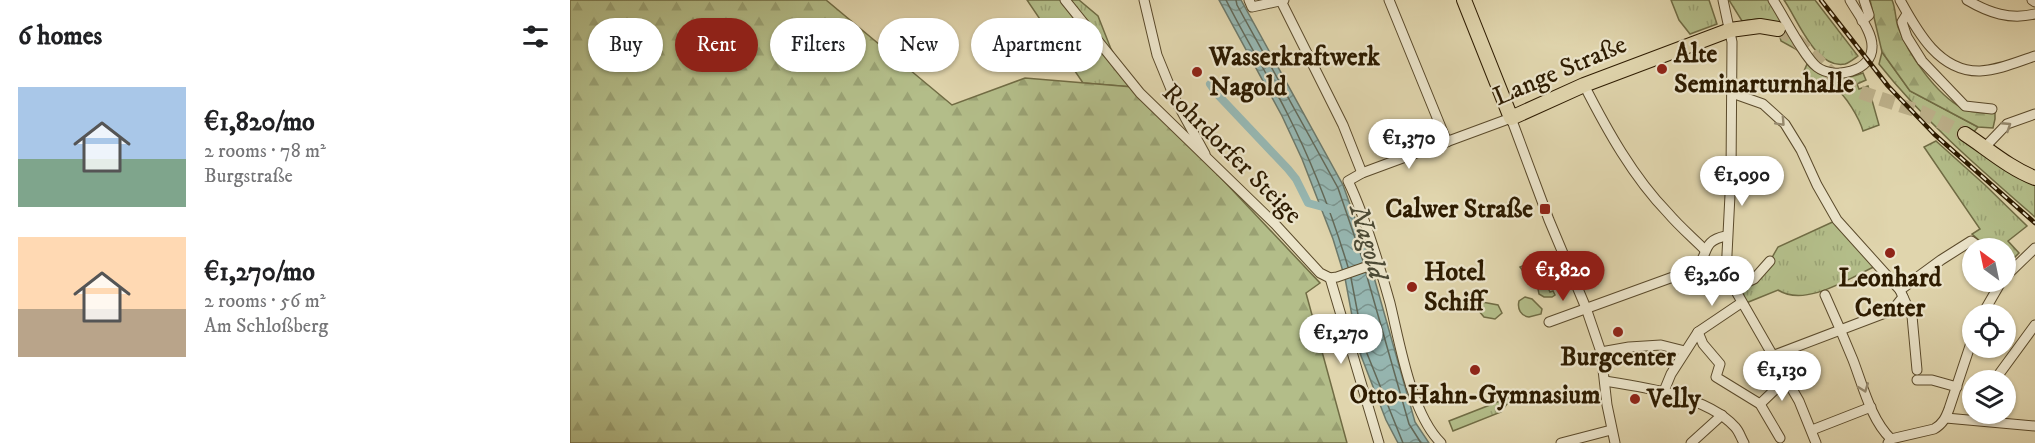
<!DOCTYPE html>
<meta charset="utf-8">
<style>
body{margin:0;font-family:"IM FELL DW Pica",serif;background:#f6f6f6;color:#202124;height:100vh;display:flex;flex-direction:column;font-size:22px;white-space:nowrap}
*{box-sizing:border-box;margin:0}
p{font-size:20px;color:#757577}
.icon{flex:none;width:33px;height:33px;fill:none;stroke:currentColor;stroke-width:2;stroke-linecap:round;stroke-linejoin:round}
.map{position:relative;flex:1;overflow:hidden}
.side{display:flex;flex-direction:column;background:#fff;width:570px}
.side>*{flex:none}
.banner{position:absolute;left:18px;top:18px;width:570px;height:54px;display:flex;gap:12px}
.needle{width:39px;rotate:327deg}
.fabs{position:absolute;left:1392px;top:238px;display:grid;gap:12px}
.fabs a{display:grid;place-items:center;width:54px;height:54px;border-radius:50%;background:#fff;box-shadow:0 2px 4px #0004;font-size:30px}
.price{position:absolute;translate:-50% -51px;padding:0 14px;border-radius:21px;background:#fff;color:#222;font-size:20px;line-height:39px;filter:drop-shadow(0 2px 3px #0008)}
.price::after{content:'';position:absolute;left:50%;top:36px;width:18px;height:14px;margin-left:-9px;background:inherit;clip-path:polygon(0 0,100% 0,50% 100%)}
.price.current{background:#8f2418;color:#fff}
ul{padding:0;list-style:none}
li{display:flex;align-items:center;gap:18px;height:150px;padding:0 18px}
li span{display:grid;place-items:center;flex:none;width:168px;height:120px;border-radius:0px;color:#555}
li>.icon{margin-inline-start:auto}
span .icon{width:72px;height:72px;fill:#fffc;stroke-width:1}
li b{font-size:26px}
h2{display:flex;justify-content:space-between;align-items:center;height:72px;padding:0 18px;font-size:26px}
.pill{padding:0 21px;border-radius:27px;background:#fff;box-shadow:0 2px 4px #0004;font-size:21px;line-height:54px}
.pill.current{background:#8f2418;color:#fff}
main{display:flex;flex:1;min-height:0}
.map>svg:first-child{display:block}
</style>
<main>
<section class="side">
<h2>6 homes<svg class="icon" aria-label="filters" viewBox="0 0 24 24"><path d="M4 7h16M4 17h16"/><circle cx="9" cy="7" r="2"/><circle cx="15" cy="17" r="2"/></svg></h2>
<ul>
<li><span style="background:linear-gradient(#a9c7e8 60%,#7fa58c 0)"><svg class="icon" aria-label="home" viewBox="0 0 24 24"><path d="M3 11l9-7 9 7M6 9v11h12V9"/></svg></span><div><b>€1,820/mo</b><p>2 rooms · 78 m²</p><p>Burgstraße</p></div></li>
<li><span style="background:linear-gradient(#ffd9b3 60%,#b9a48a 0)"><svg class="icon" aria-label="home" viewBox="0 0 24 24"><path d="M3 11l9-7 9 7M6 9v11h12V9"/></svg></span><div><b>€1,270/mo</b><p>2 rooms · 56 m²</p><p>Am Schloßberg</p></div></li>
</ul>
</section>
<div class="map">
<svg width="1465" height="443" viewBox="0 0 1465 443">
<defs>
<pattern id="grass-tufts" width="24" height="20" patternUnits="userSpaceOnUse" patternTransform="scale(1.5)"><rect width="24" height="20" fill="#b3bd89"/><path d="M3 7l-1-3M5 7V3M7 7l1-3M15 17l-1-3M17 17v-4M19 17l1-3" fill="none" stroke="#9aa274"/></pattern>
<pattern id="forest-firs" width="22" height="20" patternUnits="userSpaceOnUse" patternTransform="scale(1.5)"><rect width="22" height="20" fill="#b3bd89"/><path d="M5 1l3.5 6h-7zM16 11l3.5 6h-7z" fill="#9aa274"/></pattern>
<pattern id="water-waves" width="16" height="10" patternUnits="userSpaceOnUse" patternTransform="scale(1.5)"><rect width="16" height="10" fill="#96b7b2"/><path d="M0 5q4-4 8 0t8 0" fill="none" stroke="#7b948e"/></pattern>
</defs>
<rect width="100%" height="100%" fill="#e0d5ad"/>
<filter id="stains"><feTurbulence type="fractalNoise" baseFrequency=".00333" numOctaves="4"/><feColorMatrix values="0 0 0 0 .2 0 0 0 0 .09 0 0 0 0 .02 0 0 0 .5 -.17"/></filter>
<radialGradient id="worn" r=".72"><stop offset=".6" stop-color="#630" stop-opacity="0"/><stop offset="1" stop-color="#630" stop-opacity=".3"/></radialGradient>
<!-- grass -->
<g fill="url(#grass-tufts)" stroke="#706c44" stroke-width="1.5">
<path d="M457,0H509L528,16L541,49L563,87L513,83Z"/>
<path d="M1101,0H1139L1147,24L1120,34L1109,20Z"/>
<path d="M1159,0H1199L1231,52L1211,41L1206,22L1188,19L1172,21Z"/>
<path d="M1214,0H1245L1288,56C1284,59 1279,63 1275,64C1246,70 1227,18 1214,0Z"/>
<path d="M1312,52L1340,91L1408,127L1403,133L1465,183V217C1410,169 1354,121 1309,64Z"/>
<path d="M1237,64C1253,81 1271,81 1293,73L1296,80L1287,84L1289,89L1298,86L1309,125L1293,131C1290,120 1275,93 1265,89C1250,83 1242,88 1234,71Z"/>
<path d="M1366,141L1415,185L1457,226L1438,241L1449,253L1439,263L1436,261V249H1419L1402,234L1410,229L1354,147Z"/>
<path d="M1267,220L1308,265C1281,277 1236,308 1208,290L1176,303L1163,289L1200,261L1208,247Z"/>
<path d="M964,261L966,269L962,277L958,278L950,267Z"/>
<path d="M972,283L980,286L978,288L980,292L983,291L985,295L982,297H974L969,294L968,289Z"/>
<path d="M955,297L962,299L972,309L971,314L959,317C951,316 947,309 949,301Z"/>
<path d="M912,302L928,305L932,313L925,319L914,317L908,310V306Z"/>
<path d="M943,396L931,412L883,431L879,421Z"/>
</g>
<!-- forest -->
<g fill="url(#forest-firs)" stroke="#706c44" stroke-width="1.5">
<path d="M0,0H256L382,105L455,78L563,87L620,145L750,283L736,293L777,443H0Z"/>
<path d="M1300,0H1322C1326,9 1325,18 1328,27C1338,54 1366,94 1392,108C1402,113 1413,113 1425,113V119L1423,128L1408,127L1340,91L1312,52Z"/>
</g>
<!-- water -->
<path fill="url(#water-waves)" stroke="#6c796b" stroke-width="1.5" d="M649,0H671L773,185L796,249L845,422L859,443H828L816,420L788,348L775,278L763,239L732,159L712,116Z"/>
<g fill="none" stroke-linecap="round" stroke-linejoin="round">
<!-- shore -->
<g stroke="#626959" stroke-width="1.5">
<path d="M656,0C675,38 698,75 717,113C742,162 762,214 778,267"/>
<path d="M666,0L667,5L768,188L793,261"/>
<path d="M796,273L839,424L851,443"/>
<path d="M781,278L794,346L833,443"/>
</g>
<!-- canal -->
<path stroke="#96b7b2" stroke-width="8" d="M640,84L647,94L718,169L726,179L738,203L760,209"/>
<!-- primary-tunnel -->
<path stroke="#bcb08a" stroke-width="14" stroke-dasharray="14 7" stroke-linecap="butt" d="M1208,29L1224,38L1269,81L1287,91L1351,112L1395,134"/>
<defs>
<g id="street">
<path d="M495,0L570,93L705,224L750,273L760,278L767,277L807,263"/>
<path d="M574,0L587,55L605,99L635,154"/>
<path d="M679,0L682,7L714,0"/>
<path d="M819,0L877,142"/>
<path d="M1153,0L1162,42L1161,175L1156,274L1229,401L1246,443"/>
<path d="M1203,0C1213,15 1234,57 1247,67C1264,80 1303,72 1302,46C1302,31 1287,13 1280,0"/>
<path d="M1330,0C1347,31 1369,72 1410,71C1429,70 1447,62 1465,56"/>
<path d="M1397,0C1419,13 1440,20 1465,14"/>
<path d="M1462,0L1465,2"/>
<path d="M711,1L773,125L792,173"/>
<path d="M1337,14L1332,22L1337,37L1352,61L1395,106L1422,109"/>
<path d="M1292,21L1299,15L1294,0"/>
<path d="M1014,85C1037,130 1063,177 1098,213C1109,226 1122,237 1134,249"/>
<path d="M1162,93L1193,104L1215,124L1231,150L1247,185L1267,220L1330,290"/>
<path d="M1415,147L1437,124L1465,114"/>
<path d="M1436,276L1465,248"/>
<path d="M760,278L809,443"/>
<path d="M1163,289L1184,279L1200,261"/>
<path d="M1255,295C1265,317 1274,338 1283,360C1293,386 1301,420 1321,439"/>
<path d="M1333,297L1342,316L1347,370"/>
<path d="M1412,315L1431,282"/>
<path d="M979,322L1125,269C1140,255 1130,241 1156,236"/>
<path d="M1128,332L1133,344L1150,364L1146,377L1190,404L1210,438"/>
<path d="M1031,352L1059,347L1091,345L1115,351"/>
<path d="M1202,356L1315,313L1325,307L1333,297L1330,290L1371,260L1401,241L1412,249"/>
<path d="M1347,380H1362L1387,387"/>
<path d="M1035,381C1074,387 1137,396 1165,427C1169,431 1171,438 1174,443"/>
<path d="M1424,381L1465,325"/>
<path d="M1094,391L1101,374L1128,332L1171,303"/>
<path d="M1190,404L1216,379"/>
<path d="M1376,418L1465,426"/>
<path d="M1242,430L1301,407"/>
<path d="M871,443C841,413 830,344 820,303C809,264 795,216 778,181L792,173L941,118L979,220L1016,308L1031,352L1037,405L1045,443"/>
<path d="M991,443L1041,430"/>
<path d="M1121,443L1152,415"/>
<path d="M1318,443L1321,439L1364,429C1373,424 1376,417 1379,409L1402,340"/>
</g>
<g id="primary">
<path d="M894,0L941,118L1014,85L1160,30L1190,26L1208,29"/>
<path d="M1395,134C1418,149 1439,168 1465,178"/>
</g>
</defs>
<!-- street casing -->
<use href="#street" stroke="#5a4a2b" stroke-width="11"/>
<!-- primary casing -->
<use href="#primary" stroke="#2d1b00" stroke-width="16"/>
<!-- street -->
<use href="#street" stroke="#ebe4ca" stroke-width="9"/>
<!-- primary -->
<use href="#primary" stroke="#e0d5ad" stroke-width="14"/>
<defs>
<path id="rail" d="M1251,0L1318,86L1364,134L1465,223"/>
</defs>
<!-- rail casing -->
<use href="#rail" stroke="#2d1b00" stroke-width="4.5"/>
<!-- rail -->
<use href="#rail" stroke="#ebe4ca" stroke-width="2" stroke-dasharray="7" stroke-linecap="butt"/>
</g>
<!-- one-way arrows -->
<defs><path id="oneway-chevron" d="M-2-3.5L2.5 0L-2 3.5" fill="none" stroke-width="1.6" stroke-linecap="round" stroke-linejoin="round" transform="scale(1.5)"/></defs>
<g stroke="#968a6f">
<use href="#oneway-chevron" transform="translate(1211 122) rotate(47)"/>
<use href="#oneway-chevron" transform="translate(1437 126) rotate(-33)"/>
<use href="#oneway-chevron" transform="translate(1294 388) rotate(69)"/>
</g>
<!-- markers -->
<g fill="#8f2418" stroke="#ebe4ca" stroke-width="2">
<circle cx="1092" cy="69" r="6"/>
<circle cx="627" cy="72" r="6"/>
<rect x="969" y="203" width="12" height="12" rx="3"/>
<circle cx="1320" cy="253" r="6"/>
<circle cx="842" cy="287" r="6"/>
<circle cx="1048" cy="332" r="6"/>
<circle cx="905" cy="370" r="6"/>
<circle cx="1065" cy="399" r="6"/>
</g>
<g text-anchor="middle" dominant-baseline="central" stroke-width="4.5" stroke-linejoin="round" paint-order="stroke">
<!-- poi labels -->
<g font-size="26" font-weight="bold" fill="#2d1b00" stroke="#ebe4ca" text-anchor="start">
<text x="1104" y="54">Alte<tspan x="1104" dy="30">Seminarturnhalle</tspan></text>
<text x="639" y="57">Wasserkraftwerk<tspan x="639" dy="30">Nagold</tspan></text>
<text x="963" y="209" text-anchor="end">Calwer Straße</text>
<text x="854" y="272">Hotel<tspan x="854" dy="30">Schiff</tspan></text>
<text x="1320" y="278" text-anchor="middle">Leonhard<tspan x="1320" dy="30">Center</tspan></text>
<text x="1048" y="357" text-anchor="middle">Burgcenter</text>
<text x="905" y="395" text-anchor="middle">Otto-Hahn-Gymnasium</text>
<text x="1077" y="399">Velly</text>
</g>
<!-- street labels -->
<g font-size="26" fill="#2d1b00" stroke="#ebe4ca">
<text transform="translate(990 71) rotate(-23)">Lange Straße</text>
<text transform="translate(662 154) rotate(45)">Rohrdorfer Steige</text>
</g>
<!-- water labels -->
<g font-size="27" font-style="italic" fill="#4c4a35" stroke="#ebe4ca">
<text transform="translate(798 242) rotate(74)">Nagold</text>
</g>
</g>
<rect width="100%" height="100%" filter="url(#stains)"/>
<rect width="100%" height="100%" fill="url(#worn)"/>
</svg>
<div class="fabs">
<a><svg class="needle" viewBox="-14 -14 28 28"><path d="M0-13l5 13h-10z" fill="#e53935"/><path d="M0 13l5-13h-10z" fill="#757577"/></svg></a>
<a><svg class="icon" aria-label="locate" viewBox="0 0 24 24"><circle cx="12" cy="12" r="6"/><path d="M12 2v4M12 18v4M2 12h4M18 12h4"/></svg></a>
<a><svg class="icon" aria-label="layers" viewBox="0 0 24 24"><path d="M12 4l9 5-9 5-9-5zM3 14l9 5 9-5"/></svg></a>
</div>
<b class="price" style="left:839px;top:170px">€1,370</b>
<b class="price" style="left:1172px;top:207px">€1,090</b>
<b class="price current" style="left:993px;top:302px">€1,820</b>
<b class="price" style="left:1142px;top:307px">€3,260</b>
<b class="price" style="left:771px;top:365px">€1,270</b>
<b class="price" style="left:1212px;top:402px">€1,130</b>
<div class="banner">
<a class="pill">Buy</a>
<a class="pill current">Rent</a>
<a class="pill">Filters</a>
<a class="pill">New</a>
<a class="pill">Apartment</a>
</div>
</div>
</main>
